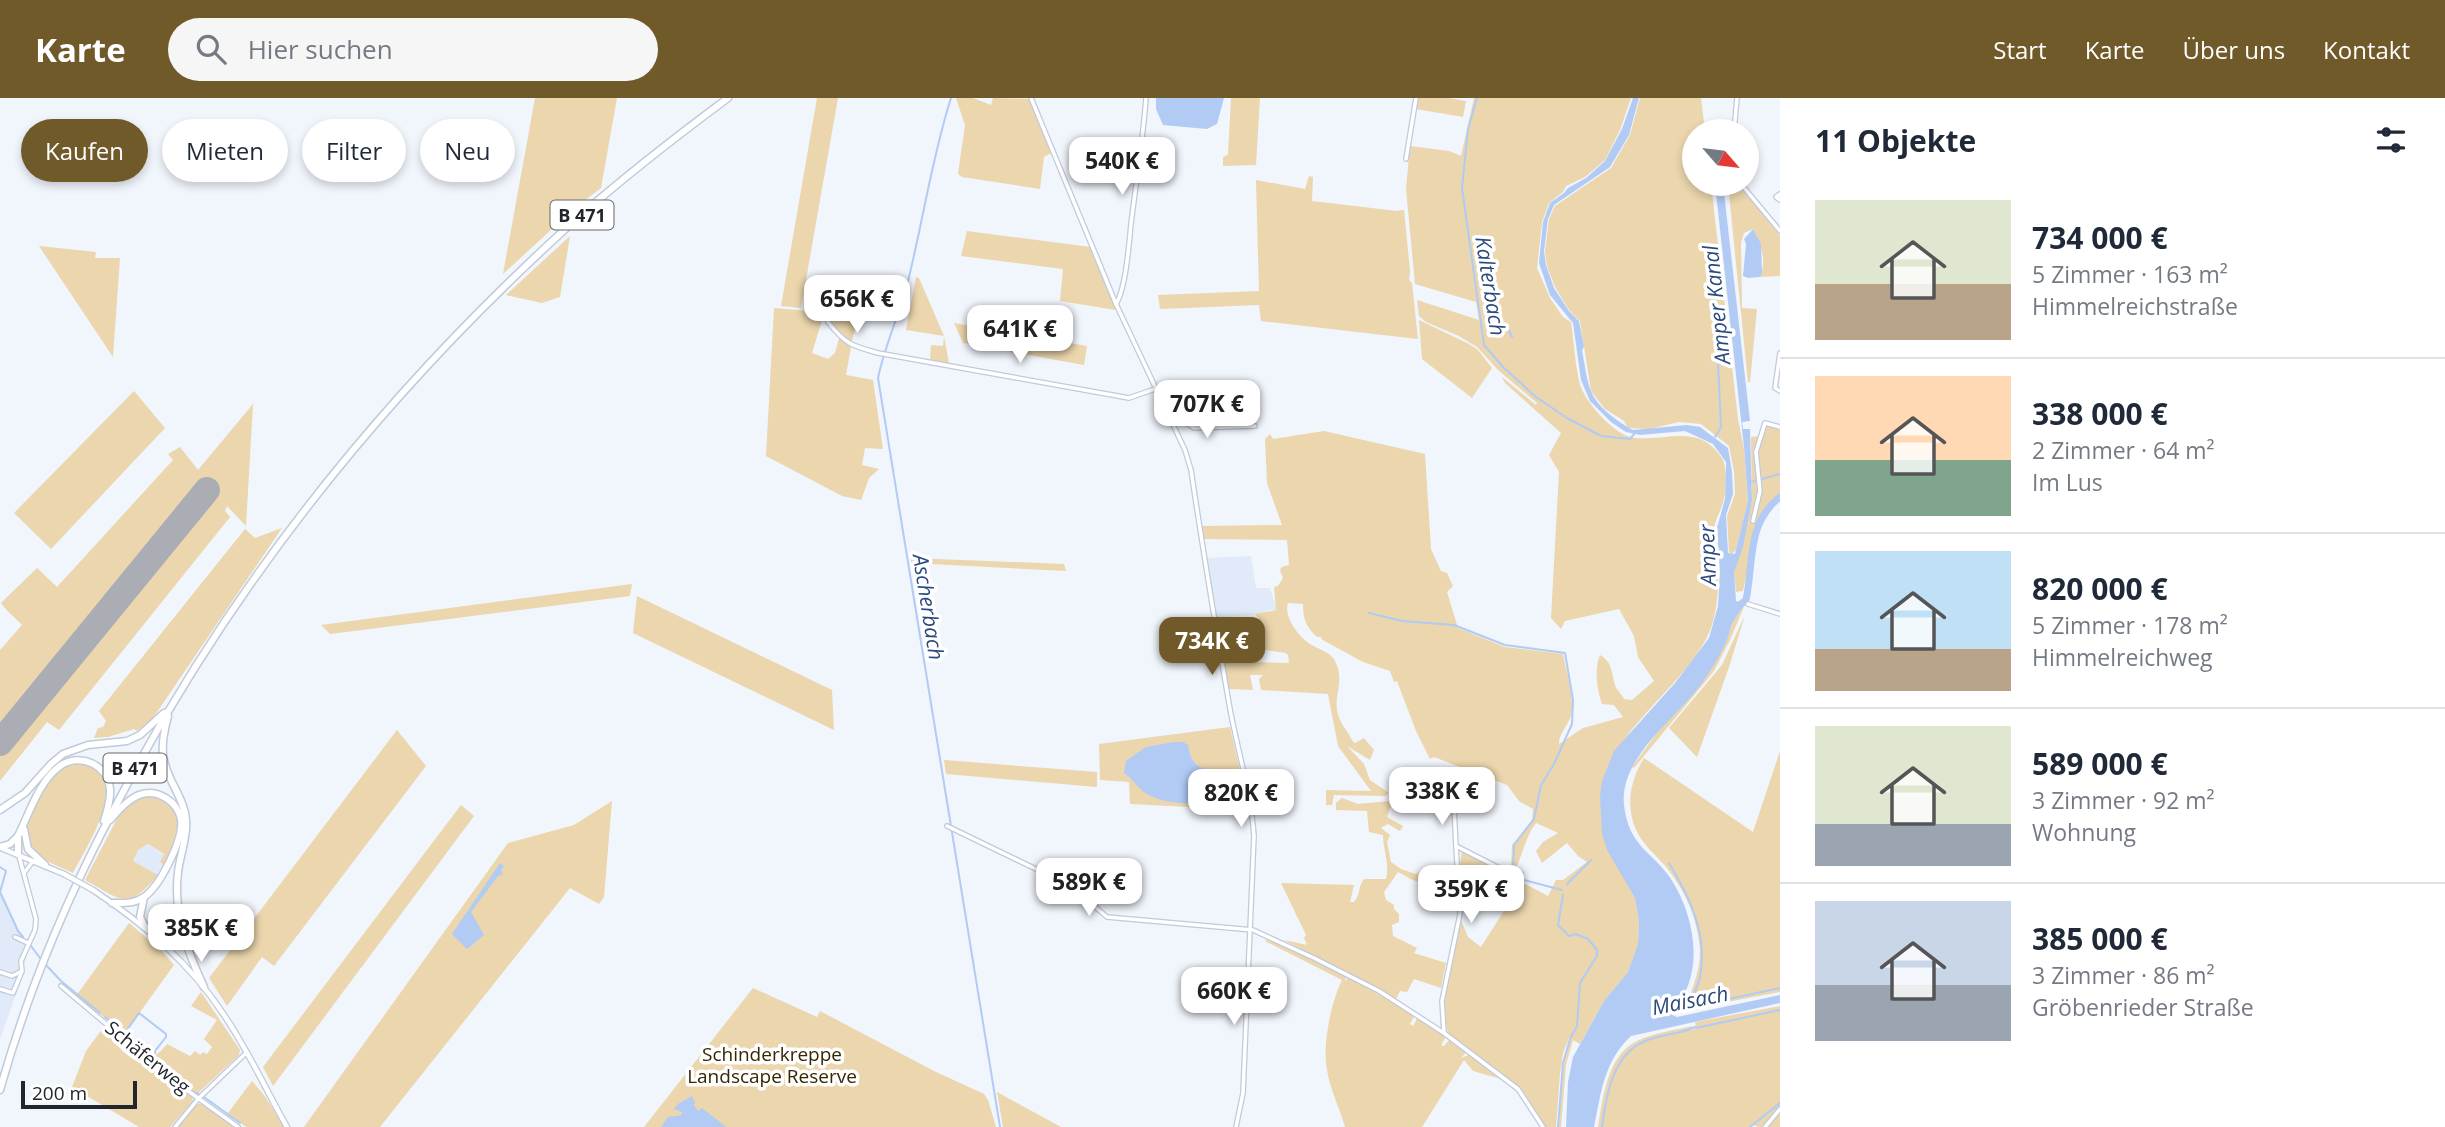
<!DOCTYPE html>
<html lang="de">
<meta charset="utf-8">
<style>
body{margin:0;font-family:"Open Sans",sans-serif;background:#f6f6f7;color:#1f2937;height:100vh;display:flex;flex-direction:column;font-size:26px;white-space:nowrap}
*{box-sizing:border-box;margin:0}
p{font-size:23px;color:#747a83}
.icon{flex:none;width:38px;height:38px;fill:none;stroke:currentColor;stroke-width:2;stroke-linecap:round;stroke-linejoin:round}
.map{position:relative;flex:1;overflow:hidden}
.panel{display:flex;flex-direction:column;background:#fff;width:665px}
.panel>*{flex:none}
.guide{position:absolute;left:21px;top:21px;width:665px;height:63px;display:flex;gap:14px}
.needle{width:46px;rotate:118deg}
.controls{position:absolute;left:1682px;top:21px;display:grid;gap:14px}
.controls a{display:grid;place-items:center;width:77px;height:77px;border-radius:50%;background:#fff;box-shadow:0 4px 10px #0003;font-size:35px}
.scale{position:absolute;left:21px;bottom:18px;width:116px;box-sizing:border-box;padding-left:7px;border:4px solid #22252b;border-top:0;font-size:19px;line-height:24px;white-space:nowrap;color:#22252b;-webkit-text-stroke:5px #fff;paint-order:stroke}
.price{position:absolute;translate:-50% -60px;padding:0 16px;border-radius:14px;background:#fff;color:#222;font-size:23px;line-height:46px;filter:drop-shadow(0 2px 4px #0008)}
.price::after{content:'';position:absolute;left:50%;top:42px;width:21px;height:16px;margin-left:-10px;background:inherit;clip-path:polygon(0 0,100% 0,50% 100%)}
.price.current{background:#715a2a;color:#fff}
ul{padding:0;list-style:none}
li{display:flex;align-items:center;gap:21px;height:175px;padding:0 35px}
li+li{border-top:2px solid #e0e1e3}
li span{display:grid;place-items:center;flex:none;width:196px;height:140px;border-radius:0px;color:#555}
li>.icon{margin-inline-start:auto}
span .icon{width:84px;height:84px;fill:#fffc;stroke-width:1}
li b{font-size:30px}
h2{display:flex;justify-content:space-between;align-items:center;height:84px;padding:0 35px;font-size:30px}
.pill{padding:0 24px;border-radius:32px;background:#fff;box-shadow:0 4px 10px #0003;font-size:24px;line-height:63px}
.pill.current{background:#715a2a;color:#fff}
header{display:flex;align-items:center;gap:42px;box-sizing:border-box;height:98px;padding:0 35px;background:#715a2a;color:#fff}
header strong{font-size:33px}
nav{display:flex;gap:38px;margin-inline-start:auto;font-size:24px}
.search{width:490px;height:63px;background:#f6f6f7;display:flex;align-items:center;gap:18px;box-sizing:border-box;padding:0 24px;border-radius:38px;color:#747a83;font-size:26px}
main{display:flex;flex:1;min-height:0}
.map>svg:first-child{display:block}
</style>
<header>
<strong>Karte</strong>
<div class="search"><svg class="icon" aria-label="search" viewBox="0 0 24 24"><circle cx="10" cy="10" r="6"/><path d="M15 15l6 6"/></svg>Hier suchen</div>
<nav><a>Start</a><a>Karte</a><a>Über uns</a><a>Kontakt</a></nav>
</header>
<main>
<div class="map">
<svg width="1780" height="1029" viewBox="0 0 1780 1029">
<rect width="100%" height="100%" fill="#f1f5fc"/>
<!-- built -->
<g fill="#e1eaf8">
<path d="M1251,458L1256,490H1270L1277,512H1269L1261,516L1215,520L1206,460Z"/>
<path d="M147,746L164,757L160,764L164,767L158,774V777L133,763L138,752Z"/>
<path d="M0,792L28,851L20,885L0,941Z"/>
</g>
<!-- green -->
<g fill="#ebd6ad" fill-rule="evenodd">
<path d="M535,0H617L601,90L576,109L503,176Z"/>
<path d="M817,0H838L801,210L781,208Z"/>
<path d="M956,0H973L991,7L993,0L1030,1L1053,54L1044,59L1040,91L962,79L958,76L965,27Z"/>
<path d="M1231,0H1260L1256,67L1223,68V59L1228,57Z"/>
<path d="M1418,0H1448L1466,3L1463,19L1416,11Z"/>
<path d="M1474,0H1631L1620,32L1605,62L1585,79L1566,88L1563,94L1549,105L1542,124L1537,170L1550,200L1563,219L1571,224C1574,244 1575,267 1580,287C1586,305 1615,338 1635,340C1668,343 1699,325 1722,360C1727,368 1726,391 1724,401C1722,411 1715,421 1714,431C1714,443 1717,457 1718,468C1719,491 1717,521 1706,541C1676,596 1611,632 1600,697L1626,784L1635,800L1639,823L1638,847L1628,874L1604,903L1580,946L1573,942L1566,967L1561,1029H1559C1561,999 1560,969 1571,940H1569L1563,955L1560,976L1556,1029H1545L1523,993L1448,936L1442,902L1461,822L1468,839L1481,849L1514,797L1460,767L1462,752L1548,798L1556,782H1563L1587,764L1578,758L1567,745L1542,765L1536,753L1543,744L1558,735L1536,725C1526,738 1523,755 1516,770H1511L1512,747L1532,722L1533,711L1519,703L1507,687L1434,659L1430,661L1416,633L1397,583L1394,584L1390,573L1363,564L1321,541L1322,539H1317C1306,529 1303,521 1303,506L1288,505C1283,518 1299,539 1310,546C1319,552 1332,554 1336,565C1347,591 1325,603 1346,632C1350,637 1350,641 1355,645L1364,640L1374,652L1370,662L1347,648L1364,666L1370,682L1389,695L1385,698L1334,697L1332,707H1326V692L1371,693L1338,648L1328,596L1261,592L1259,581L1263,577H1250L1253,592L1228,591L1223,563L1289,565L1288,557L1286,555L1265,552L1260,523L1255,516L1276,512L1274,489L1278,488L1283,480L1280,472L1282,469L1289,467L1287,442L1203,441L1201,428L1282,427L1267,385L1265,341L1270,336L1273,341L1324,333L1425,356L1431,451L1441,473L1447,475L1453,488L1447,494L1458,530L1505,549L1563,556C1566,573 1573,594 1572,611C1572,625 1559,633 1559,646L1583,630L1623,619L1614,607L1602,606C1597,592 1594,571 1600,557C1614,565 1611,577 1616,590C1617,591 1624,600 1624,601L1632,602L1654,583L1638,559L1634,538L1619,511L1565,523L1561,531L1551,520L1559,374L1549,357L1561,335L1505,285L1502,279L1536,307L1537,305L1498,272L1477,249L1459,238L1426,224L1419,218L1417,202L1479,222L1476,204L1415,186L1406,91L1410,48L1449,53L1461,58Z"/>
<path d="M1640,0H1701L1705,33H1694V86H1711L1738,321L1744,351L1748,405L1736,452L1732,456L1729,455L1727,418L1735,396L1734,373L1729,348L1701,326L1679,324L1649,331L1628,330L1624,323L1605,311L1591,293L1580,223L1569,212L1555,189L1547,168L1545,153L1549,121L1555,108L1611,70L1630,37Z"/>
<path d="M1309,78L1313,79L1312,103L1397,113L1404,112L1410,173L1409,182L1412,185L1418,241L1261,223L1259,207L1160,211L1158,197L1259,193L1256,82L1305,91Z"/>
<path d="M1728,86H1738L1780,138V178L1760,179C1767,162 1761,146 1753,131L1744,135L1741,145L1742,210L1757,211L1750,284H1748Z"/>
<path d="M967,133L1090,149L1116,212L1060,203L1063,171L961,158Z"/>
<path d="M570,138L560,199L542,205L506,197Z"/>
<path d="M39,148L96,154L95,160H120L113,259Z"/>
<path d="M916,179L919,180L944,238L949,265L930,262L931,247L943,248L944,238L906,232Z"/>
<path d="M774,210L810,213L823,219L812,255L828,261L835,255L839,240L851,249L846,277L873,282L883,351L865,350L862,367L879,371L869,380L861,402L842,398L766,358Z"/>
<path d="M819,213L858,220L851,246Z"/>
<path d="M1419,222L1469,246L1478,252L1492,270L1472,300L1422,261Z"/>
<path d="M954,225L1087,248L1084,267L963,245Z"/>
<path d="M134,293L165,330L51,451L14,415Z"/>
<path d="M253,306L246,428L227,408L225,413L230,419L59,632L47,624L0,683V552L22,527C16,520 7,514 1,505L37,470L57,489L173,362L168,356L180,349L198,372Z"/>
<path d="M1765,328L1780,332V402C1757,421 1749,465 1743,493L1736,494L1734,474L1752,402L1751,339L1762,338Z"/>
<path d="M282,430L151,623L137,633L134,631L108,639L94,640L98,630L103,629L106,623L99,613L245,431L255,440Z"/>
<path d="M911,460L1064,466L1066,473L911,465Z"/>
<path d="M632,486L630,498L330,536L321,527Z"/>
<path d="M637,498L832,592L834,632L633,535Z"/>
<path d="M1745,506L1730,542L1714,573L1634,670L1632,669L1728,538L1731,526Z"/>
<path d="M1745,517L1729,569L1697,659L1669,630L1722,567Z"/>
<path d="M1230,629L1249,712L1130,706L1129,684L1100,682L1099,646ZM1190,660L1199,670L1226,674L1193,705C1169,704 1149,700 1134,681Z"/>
<path d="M397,632L426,668L274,868L262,859L227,908L209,880Z"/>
<path d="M1780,653V894L1689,911L1687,907C1697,876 1705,861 1696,828C1692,809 1682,790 1670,774C1663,764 1653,756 1645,746C1624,720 1627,687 1644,660L1753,734Z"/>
<path d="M944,662L1097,674V689L946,676Z"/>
<path d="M86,664C92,668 99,671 103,678C117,703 85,752 73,775C61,769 44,764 35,754C31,749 26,741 26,735C27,714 51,677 67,665Z"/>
<path d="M147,697C193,701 176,740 164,767L160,764L164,756L148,746L138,752L133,763L158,777C127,814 122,802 85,782L121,713L132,703Z"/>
<path d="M1342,700L1358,706L1389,703L1391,708L1387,719L1403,728L1400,733L1388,726L1381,730L1390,737L1387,744L1391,764L1401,771L1416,776L1426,771L1429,772L1424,784C1413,784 1408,779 1398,774L1384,794L1386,802L1394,807V811L1399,816V824L1392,827L1393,838L1417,850L1414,855L1446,865L1441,890L1414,881L1407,894L1400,893L1396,901L1284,842L1307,847L1304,840L1306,837L1281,785L1354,787L1350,804H1354C1360,798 1358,788 1364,781H1386C1390,764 1383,753 1383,737L1369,734L1367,713L1336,712V705Z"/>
<path d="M612,703L604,799L599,806L570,790L380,1029H304L508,745L574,727Z"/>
<path d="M461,707L474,718L273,988L263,969Z"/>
<path d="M129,825L163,854L174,867L125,935L76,898Z"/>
<path d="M1268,841L1346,877L1345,884L1348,879L1415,917L1410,926L1413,928L1418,919L1447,937L1441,947L1444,948L1451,940L1466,954L1461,960L1471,956L1501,981L1473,973L1464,962L1422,1029H1345C1340,1010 1330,992 1327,972C1322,948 1331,904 1342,882L1265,843Z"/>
<path d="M753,890L817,919L820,913L934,973L984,996L988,1002L996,1029H644Z"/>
<path d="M201,894L240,952L239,957L197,996L153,959L161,953L167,946L190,958L195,953L200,957L203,954L207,956L212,949L204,941L217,922L191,908Z"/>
<path d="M1780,908V1029H1758L1754,1027L1749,1029H1598C1603,1000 1607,956 1639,942C1655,935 1675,932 1692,928V932L1696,930L1695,924Z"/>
<path d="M103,930L114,937C114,949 130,960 140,965L147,962L192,999L193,1003L170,1029H139L72,989L86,953Z"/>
<path d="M252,983L264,997L284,1029H246L228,1015Z"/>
<path d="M997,994L1061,1029H1003Z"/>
<path d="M197,1006H204L236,1029H178Z"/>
</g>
<!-- water -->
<g fill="#b1cbf5">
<path d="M1156,0H1224L1217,26L1207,31L1163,27L1156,11Z"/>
<path d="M1633,0H1639L1629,37L1610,69L1554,107L1548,121L1544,153L1546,167L1554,190L1569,213L1579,223L1584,248L1582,253C1585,266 1586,281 1591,293C1597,309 1618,324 1633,332L1687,327L1700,329L1728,350L1732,374L1733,396L1726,417L1728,455L1735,456L1748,403L1744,349L1715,86H1723L1750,323L1742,324L1743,331H1750L1752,402L1743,449L1734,474L1736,503L1745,506C1741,512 1736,518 1733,524C1730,528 1730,534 1728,539C1722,555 1712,571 1702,585C1677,620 1619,659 1624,707C1629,749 1651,752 1671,781C1696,820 1706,879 1671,914L1672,917L1677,919L1780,897V905L1631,938C1604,963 1601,995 1594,1029H1566L1568,984L1573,959L1604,903L1628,874L1638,846L1639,823L1635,800L1607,752L1602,736L1600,697L1602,683L1614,653L1675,585L1709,540L1718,508L1720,474L1717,430L1725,401L1726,364L1713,346L1685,333L1640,337L1626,334L1611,324L1590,303L1581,282L1573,225L1550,197L1539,165L1543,124L1550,105L1564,95L1568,90L1586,80L1605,63L1622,31Z"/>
<path d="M1753,131L1761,146L1762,175L1760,179L1748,180L1743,178L1746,146L1744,141Z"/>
<path d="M1174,644H1183L1188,647C1192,673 1204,671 1226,674L1227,679L1216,706C1193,705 1164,708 1144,694C1136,688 1132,680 1124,675L1126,663L1146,649Z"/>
<path d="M500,765L504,768L501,772L503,776L498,778L471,814L484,837L467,851L452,836Z"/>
<path d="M692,998L695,1004L694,1007L698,1013L702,1010L726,1029H661L668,1019L682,1017V1014L674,1011L678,1006Z"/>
</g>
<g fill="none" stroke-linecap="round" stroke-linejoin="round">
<!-- stream -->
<g stroke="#b1cbf5" stroke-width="2">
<path d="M951,0C932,59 923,123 908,183C900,216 885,246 878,280L1000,1029"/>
<path d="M1477,0L1468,31L1462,90L1484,247L1504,270L1536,299L1567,320L1601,338L1630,341L1635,335"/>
<path d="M1491,217L1507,228L1512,239"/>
<path d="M1715,339L1721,329L1718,265"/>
<path d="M1751,384L1780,376"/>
<path d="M1369,515L1402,523L1454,527L1505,547L1565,555L1573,602L1572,626L1554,666L1541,687L1534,721L1514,747L1513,772"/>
<path d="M1669,765C1690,800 1708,837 1700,879C1698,890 1690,899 1691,911"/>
<path d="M0,769L6,773L0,794L18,833L23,839"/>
<path d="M1513,779L1562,792"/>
<path d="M1567,786L1591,762"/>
<path d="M31,848L40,860"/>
<path d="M46,867L61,883L100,915"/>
<path d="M1692,909L1780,890"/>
<path d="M105,919L125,935L139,915L166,936V939L155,953V956"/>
<path d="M1696,930L1780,912"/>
<path d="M157,959V964L172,977"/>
<path d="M177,981L193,994L199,996"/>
<path d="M204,999L240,1025"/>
<path d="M1558,1029L1563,965L1570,941L1577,928L1580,885L1597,858V852L1588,841L1576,836L1569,838L1558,827L1563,797"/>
<path d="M1602,1029C1606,999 1612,958 1643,944C1659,936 1679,937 1695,929"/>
<path d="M1750,1029L1780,1005"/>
</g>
<!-- river -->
<path stroke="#b1cbf5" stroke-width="7" d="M1736,510L1746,502C1754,464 1746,426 1780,399"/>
<!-- runway -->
<path stroke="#aaadb4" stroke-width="26" d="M0,645L207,392"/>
<defs>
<g id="street">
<path d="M1031,0L1116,206L1185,352L1191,372C1203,452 1216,532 1230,611C1238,654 1251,695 1254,738L1243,995L1236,1029"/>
<path d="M1734,33L1737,0"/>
<path d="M1406,61L1416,0"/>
<path d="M1741,86L1780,133"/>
<path d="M1780,96L1776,99L1780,102"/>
<path d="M1116,206C1126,190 1129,146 1131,126C1136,84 1143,42 1146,0"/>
<path d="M828,224C845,246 852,248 878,255L1129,300L1155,291"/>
<path d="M1780,255L1775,290L1780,293"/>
<path d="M1170,314L1194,330L1255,328"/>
<path d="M1753,423L1760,393L1756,354L1765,325L1780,329"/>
<path d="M1748,506L1780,516"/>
<path d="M1454,710L1456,748"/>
<path d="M947,728L1071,788L1107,819L1253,832L1314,860L1379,893L1444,935L1518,991L1543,1029"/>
<path d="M24,775L33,763"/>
<path d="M15,839L28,845"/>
<path d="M0,874L12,878L20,874"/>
<path d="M61,888L173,982L238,1029"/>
<path d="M0,891L13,895L22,873L21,863L35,832L36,821L19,758"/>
<path d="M1444,935L1442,903L1460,816L1456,748L1509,775L1521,776"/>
<path d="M175,1029L199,1000L247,954"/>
<path d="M1765,1029L1780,1011"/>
</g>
<g id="secondary">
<path d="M1,750L64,776"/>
<path d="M93,792C144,826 190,865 224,917C248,952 266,992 287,1029"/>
</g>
<g id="highway">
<path d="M168,618C160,648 160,662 175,690C180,700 185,710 186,721C188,738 180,757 178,774C173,815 187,853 204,889"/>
<path d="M0,712L25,695L51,666L63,656L88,647L127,643L140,637L164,615"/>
<path d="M110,722C118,713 127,702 139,697C157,690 177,703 181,721C184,741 160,788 144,799C134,806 123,805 112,805"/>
<path d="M24,731L28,751L45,767"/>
<path d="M0,749L10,746L18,738C29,716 39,683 60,668C80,654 108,667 110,691C111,702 107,713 104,723"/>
<path d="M18,756V738"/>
<path d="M144,799L140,819L145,829C162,834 171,827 177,812"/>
<path d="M0,992C29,888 71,790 122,696C231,489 377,306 548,147C604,94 666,46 728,0"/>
</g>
</defs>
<!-- street casing -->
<use href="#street" stroke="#c0cadb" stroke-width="6"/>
<!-- secondary casing -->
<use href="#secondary" stroke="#c0cadb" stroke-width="7"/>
<!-- highway casing -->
<use href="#highway" stroke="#c0cadb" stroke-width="9"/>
<!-- street -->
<use href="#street" stroke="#fff" stroke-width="3.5"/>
<!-- secondary -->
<use href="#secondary" stroke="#fff" stroke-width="4.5"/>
<!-- highway -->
<use href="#highway" stroke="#fff" stroke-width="6"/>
<defs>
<path id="secondary-bridge" d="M64,776L93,792"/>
</defs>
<!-- secondary-bridge casing -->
<use href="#secondary-bridge" stroke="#c0cadb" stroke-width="7" stroke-linecap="butt"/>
<!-- secondary-bridge -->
<use href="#secondary-bridge" stroke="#fff" stroke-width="4.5"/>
</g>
<g text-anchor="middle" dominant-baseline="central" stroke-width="7" stroke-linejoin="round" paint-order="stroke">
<!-- shield labels -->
<g fill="#fff" stroke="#64666b" stroke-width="2">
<rect x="550.5" y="102.5" width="63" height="29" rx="5"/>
<rect x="103.5" y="655.5" width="63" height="29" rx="5"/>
</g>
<g font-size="18" font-weight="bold" fill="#22252b">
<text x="582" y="117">B 471</text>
<text x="135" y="670">B 471</text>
</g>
<!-- park labels -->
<g font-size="19" fill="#362601" stroke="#fff">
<text x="772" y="956">Schinderkreppe<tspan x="772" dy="22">Landscape Reserve</tspan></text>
</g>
<!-- street labels -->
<g font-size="19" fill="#22252b" stroke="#fff">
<text transform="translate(148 959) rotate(39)">Schäferweg</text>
</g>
<!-- water labels -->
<g font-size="21" font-style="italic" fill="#2a497d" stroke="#fff">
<text transform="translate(1491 188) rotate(81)">Kalterbach</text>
<text transform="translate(1716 207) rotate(-96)">Amper Kanal</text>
<text transform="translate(1707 457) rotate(-92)">Amper</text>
<text transform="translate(929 509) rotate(81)">Ascherbach</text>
<text transform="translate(1690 902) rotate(-11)">Maisach</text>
</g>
</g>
</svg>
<div class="controls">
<a><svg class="needle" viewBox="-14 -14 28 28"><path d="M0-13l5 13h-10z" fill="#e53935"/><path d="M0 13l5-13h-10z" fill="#747a83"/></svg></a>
</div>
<div class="scale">200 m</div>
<b class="price" style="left:1122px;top:99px">540K €</b>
<b class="price" style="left:857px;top:237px">656K €</b>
<b class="price" style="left:1020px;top:267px">641K €</b>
<b class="price" style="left:1207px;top:342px">707K €</b>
<b class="price current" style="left:1212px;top:579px">734K €</b>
<b class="price" style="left:1442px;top:729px">338K €</b>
<b class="price" style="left:1241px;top:731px">820K €</b>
<b class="price" style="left:1089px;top:820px">589K €</b>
<b class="price" style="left:1471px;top:827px">359K €</b>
<b class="price" style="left:201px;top:866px">385K €</b>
<b class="price" style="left:1234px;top:929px">660K €</b>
<div class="guide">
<a class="pill current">Kaufen</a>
<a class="pill">Mieten</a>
<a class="pill">Filter</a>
<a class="pill">Neu</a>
</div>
</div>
<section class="panel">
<h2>11 Objekte<svg class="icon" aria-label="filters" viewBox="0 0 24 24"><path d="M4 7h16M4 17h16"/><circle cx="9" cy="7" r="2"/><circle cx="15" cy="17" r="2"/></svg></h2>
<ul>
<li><span style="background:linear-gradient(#dfe7d0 60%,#b9a48a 0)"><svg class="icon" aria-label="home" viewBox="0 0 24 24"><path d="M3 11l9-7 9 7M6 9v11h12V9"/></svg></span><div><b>734 000 €</b><p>5 Zimmer · 163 m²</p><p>Himmelreichstraße</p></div></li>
<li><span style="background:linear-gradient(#ffd9b3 60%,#7fa58c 0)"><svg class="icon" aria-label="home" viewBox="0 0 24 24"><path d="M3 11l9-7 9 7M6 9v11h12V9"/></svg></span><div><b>338 000 €</b><p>2 Zimmer · 64 m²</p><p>Im Lus</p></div></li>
<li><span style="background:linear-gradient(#bfe0f5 70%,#b9a48a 0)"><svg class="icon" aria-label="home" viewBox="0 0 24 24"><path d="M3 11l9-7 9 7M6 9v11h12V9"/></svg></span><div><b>820 000 €</b><p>5 Zimmer · 178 m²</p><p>Himmelreichweg</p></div></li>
<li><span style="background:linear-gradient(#dfe7d0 70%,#9aa5b1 0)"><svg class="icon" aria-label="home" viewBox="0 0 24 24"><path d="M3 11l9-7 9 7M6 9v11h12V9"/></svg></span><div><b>589 000 €</b><p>3 Zimmer · 92 m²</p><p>Wohnung</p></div></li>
<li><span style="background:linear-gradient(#c9d6e8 60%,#9aa5b1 0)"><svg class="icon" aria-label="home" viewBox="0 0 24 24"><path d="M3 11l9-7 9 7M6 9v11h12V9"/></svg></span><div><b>385 000 €</b><p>3 Zimmer · 86 m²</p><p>Gröbenrieder Straße</p></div></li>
</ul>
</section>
</main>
